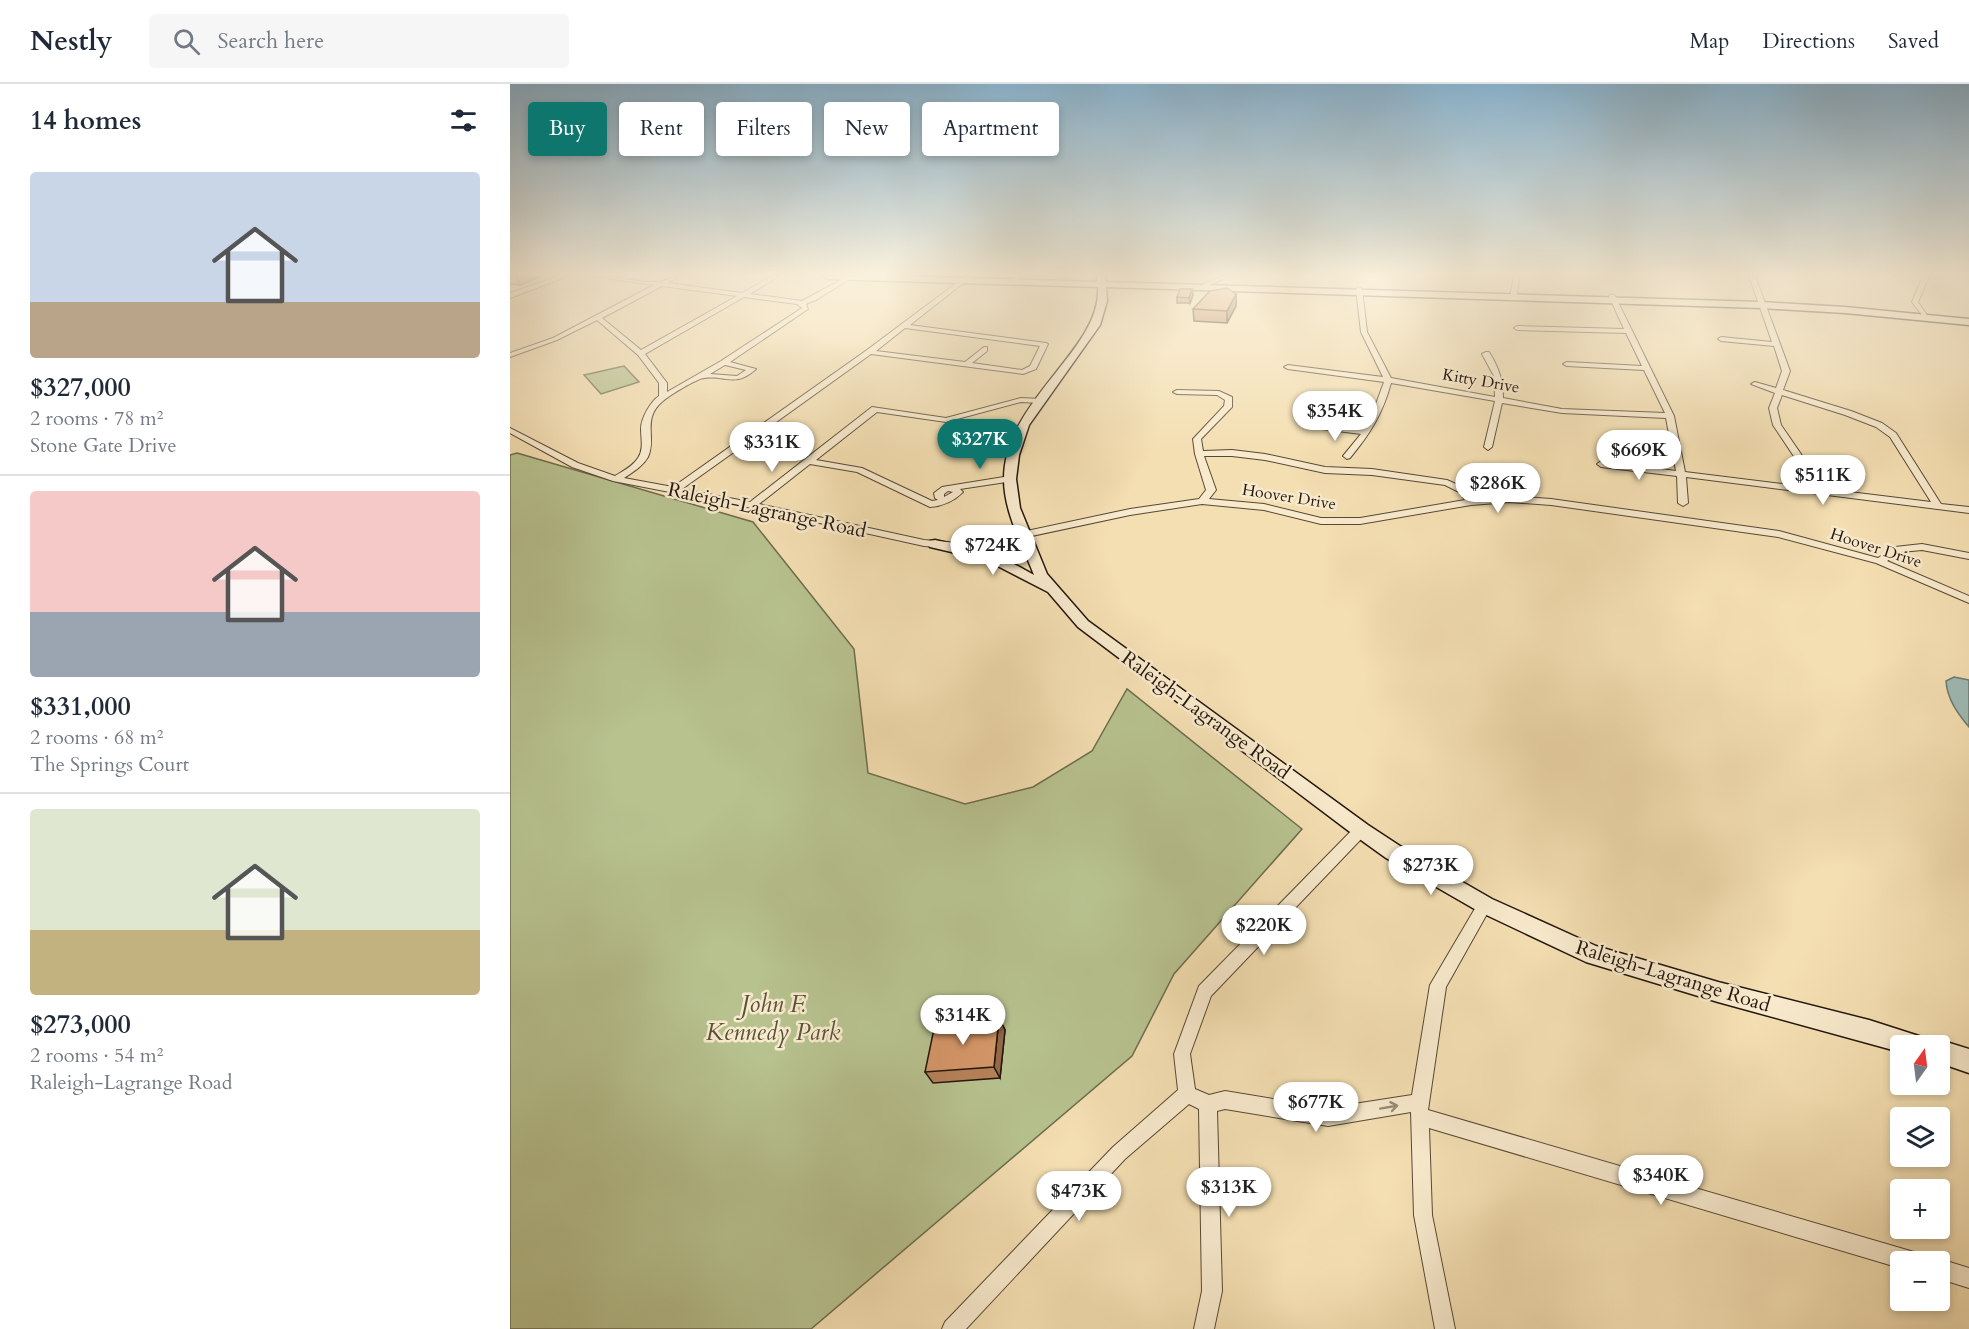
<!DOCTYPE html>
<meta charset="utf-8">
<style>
body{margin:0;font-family:Cardo,serif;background:#f6f6f7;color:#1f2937;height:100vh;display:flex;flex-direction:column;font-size:22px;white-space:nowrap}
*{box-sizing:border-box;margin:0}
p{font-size:20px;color:#747a83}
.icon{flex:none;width:33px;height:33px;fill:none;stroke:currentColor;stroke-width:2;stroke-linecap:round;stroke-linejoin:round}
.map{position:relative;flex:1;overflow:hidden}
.panel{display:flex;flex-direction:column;background:#fff;width:510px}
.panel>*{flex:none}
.hud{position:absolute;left:18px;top:18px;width:570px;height:54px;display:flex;gap:12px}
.needle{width:39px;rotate:14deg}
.controls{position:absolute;left:1380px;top:951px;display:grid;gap:12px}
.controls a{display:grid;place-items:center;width:60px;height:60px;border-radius:6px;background:#fff;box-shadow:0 3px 9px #0003;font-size:30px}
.price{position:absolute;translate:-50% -51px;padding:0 14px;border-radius:21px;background:#fff;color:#222;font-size:20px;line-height:39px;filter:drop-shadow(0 2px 3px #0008)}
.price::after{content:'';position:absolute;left:50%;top:36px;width:18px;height:14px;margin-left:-9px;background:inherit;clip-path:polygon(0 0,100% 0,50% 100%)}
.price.on{background:#0f766e;color:#fff}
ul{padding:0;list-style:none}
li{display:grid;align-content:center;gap:12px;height:318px;padding:0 30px}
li+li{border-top:2px solid #e0e1e3}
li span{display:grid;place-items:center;height:186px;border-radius:6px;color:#555}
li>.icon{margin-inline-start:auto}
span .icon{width:108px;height:108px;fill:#fffc;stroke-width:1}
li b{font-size:26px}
h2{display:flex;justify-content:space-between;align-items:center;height:72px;padding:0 30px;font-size:26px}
.pill{padding:0 21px;border-radius:6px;background:#fff;box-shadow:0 3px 9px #0003;font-size:21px;line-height:54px}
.pill.on{background:#0f766e;color:#fff}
header{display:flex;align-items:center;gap:36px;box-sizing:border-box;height:84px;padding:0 30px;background:#fff;border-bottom:2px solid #e0e1e3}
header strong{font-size:28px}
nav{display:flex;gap:33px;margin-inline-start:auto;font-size:21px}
.search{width:420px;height:54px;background:#f6f6f7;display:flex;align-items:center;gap:15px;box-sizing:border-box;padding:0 21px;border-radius:6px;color:#747a83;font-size:22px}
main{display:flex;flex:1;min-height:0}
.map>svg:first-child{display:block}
</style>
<header>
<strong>Nestly</strong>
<div class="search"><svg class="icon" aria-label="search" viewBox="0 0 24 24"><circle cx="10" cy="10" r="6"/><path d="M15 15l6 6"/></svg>Search here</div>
<nav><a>Map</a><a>Directions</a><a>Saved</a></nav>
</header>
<main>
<section class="panel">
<h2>14 homes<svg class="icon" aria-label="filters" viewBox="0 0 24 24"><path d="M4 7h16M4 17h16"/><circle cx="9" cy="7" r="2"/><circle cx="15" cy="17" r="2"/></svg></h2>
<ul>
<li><span style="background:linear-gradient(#c9d6e8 70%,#b9a48a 0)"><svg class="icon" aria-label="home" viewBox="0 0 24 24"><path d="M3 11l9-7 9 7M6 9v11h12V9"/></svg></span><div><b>$327,000</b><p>2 rooms · 78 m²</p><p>Stone Gate Drive</p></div></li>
<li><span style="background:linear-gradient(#f6c9c9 65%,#9aa5b1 0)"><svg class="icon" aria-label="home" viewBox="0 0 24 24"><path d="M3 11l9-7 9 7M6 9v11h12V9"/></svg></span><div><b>$331,000</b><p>2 rooms · 68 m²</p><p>The Springs Court</p></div></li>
<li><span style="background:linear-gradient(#dfe7d0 65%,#c2b280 0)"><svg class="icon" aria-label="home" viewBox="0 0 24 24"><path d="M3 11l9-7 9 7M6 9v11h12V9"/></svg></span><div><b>$273,000</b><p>2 rooms · 54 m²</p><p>Raleigh-Lagrange Road</p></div></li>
</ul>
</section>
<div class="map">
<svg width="1459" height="1245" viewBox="0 0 1459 1245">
<rect width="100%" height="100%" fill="#f4dfb2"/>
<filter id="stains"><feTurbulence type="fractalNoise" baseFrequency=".00333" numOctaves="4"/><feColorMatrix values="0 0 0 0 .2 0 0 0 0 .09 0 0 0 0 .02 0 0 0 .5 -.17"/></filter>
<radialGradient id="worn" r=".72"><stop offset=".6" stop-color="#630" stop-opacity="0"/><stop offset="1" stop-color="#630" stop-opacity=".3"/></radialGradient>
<!-- green -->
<g fill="#b7c28f" stroke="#6e6c4e" stroke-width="1.5">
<path d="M114,282L129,298L91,310L74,291Z"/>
<path d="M7,369L243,438L344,565L358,689L455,720L523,703L582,667L617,605L792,745L664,890L622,972L301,1245H0V371Z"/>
</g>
<!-- water -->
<path fill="#9ebbb5" stroke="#6d7972" stroke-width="1.5" d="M1444,593L1459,596V643C1448,630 1437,615 1436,597Z"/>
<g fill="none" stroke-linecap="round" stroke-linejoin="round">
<defs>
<g id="minor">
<path d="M81,192C103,191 125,199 148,198C155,198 161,192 170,192L157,199L232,209L262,192H269L240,210L292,217L338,192L343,193L306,216L296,220L298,225L220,278L246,285C225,304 217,291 194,294C186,295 160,311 153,317C131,335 147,354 138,373C133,382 123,388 114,394L163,403L357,266L456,192H462L400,241L536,259L538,260L526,285L513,290L361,270L251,349L297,356L301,359L300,361L245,353L172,405L240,418L362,323L436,334L511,314L531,315V319L511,318L436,338L367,328L306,376L352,384L422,417L428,416L425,414L424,409L432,403L500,392L504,395L503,397L450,405L453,408C444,417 433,422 420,423L347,388L300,380L249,420L414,456L449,459L475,456L620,425L689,415L696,406L685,370L683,355L714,322L715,316L707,311L667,310L663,308L667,306L709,307L722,313V323L691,355L693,367L722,366L755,370L815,383L862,385L937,396L955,404L963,415L999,412L1041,415L1269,447L1368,474L1385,463L1412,460L1459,469V475L1412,466L1391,468L1377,477L1459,512V519L1366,479L1268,453L1041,421L999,418L961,421L850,440H811L754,426L692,420L620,431L475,462L449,465L414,462L242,424L103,397L62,383L0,349V344L68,379L105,392C113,387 123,382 128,374C134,365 131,355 131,345C131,334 141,317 149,312V299L128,271L87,236L47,256L0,273V269L43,254L144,201ZM152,202L227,212L131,266L92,234ZM234,213L287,220L292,224L211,277L157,308V299L135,270ZM395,244L530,262L520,282L512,286L462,279L477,267V263H474L455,278L366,267ZM215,281L236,286L227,292L200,290ZM694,372H722L755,376L815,389L862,391L935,401L949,408L955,416L850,434H811L754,420L699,415L706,406ZM438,407L443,408L434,413V410Z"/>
<path d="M506,192H512L502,200H498V198Z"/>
<path d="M713,192H721L699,201L695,206L690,205L695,199Z"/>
<path d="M1004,192H1010L1006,214L1003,216L1000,214Z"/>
<path d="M1239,192H1245L1280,287L1273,306L1341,327L1372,339L1386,349L1431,420L1459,423V429L1176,393L1178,419L1173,422L1168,419L1167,392L1091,383L1087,380L1091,377L1166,387L1156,334L1052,329L992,319L982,363L978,366L974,363L985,317L881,299C873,329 860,350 840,374L837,375L833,372L851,350L796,343L792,341L796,339L854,345L863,328L874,298L778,285L774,283L778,281L873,293L851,248L846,205L849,203L852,205L857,248L881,294L985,313L984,292L972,270L976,268H979C989,284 993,296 993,314L1052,325L1155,329L1134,286L1057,282L1053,280L1057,278L1132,282L1116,249L1007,246L1004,244L1007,242L1114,245L1099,212L1102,210L1105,212L1164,332L1175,388L1305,404L1263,341L1259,324L1265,309L1241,300L1245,298L1266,304L1272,287L1264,262L1211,257L1208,255L1211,253L1262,258ZM1272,311L1335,331L1366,343L1380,353L1421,418L1315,405L1271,341L1267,324Z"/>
<path d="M1413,192H1419L1408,218L1419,234L1416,236L1402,218Z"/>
<path d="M851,740L856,742L858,746L856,750L701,912L680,970L685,1005L699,1011L715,1007L818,1024L902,1011L920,901L970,816L975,815L980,816L982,821L936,903L918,1026L1404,1168L1411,1171L1414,1178H1390V1184L919,1044L922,1131L945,1245H925L904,1131L901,1028L818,1042L715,1025L707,1027L712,1207L704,1245H684L692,1207L689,1025L679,1020L615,1075L456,1245H432L435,1238L603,1063L668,1006L664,970L689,902L846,742Z"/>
<path d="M1430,1175L1459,1184V1204L1430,1195V1178H1424Z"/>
</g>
<path id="tertiary" d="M48,192H58L0,214V209Z"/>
<g id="secondary">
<path d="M313,192H390L587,198V192H595L596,198L1251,218L1335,223L1459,235V241L1335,229L1251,224L596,203L597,217L590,241L519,341L509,371L506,395L510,424L537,490L578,537L858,741L890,762L982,815L1086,862L1208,898L1359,936L1415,954L1418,962H1390V968L1208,918L1076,878L968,827L876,774L844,751L568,543L538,508L476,476L420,463L418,460L420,457L425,456L486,470L524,491C512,460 494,428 494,395C494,316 592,266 588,203L317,195Z"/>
<path d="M1430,956L1459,965V989L1430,979V962H1421Z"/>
</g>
</defs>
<!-- minor casing -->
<use href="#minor" stroke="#584836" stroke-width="2"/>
<!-- tertiary casing -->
<use href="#tertiary" stroke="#584836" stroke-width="2"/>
<!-- secondary casing -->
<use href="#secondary" stroke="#24160d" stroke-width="3"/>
<!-- minor -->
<use href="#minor" fill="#f8eacd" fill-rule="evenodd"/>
<!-- tertiary -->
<use href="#tertiary" fill="#f8eacd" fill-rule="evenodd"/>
<!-- secondary -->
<use href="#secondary" fill="#f8eacd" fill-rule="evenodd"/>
</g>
<!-- wall -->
<g fill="#b68159" stroke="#24160d" stroke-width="1.5">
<path d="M0,192H29V193L11,201L0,200Z"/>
<path d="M726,210V222L717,239L684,237L683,225Z"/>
<path d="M683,211L680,219H667V213Z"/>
<path d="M489,934L495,946L490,994L423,999L415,988Z"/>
</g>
<!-- shaded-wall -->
<g fill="#946949" stroke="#24160d" stroke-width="1.5">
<path d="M5,192H29V193L11,201Z"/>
<path d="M682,205L683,211L680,219L679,214Z"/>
<path d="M726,210V222L717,239V227Z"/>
<path d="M489,934L495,946L490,994L484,983Z"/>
</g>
<!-- building -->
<g fill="#d49668" stroke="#24160d" stroke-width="1.5">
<path d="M717,204L726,210L717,227L683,225L700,207Z"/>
<path d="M670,205H682L679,214L667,213Z"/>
<path d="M489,934L484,983L415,988L425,940Z"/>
</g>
<!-- one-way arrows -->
<defs><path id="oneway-shaft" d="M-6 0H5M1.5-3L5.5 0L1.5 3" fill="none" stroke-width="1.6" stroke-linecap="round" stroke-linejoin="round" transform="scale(1.5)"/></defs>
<use stroke="#998b77" href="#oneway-shaft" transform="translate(879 1023) rotate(-10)"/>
<!-- sky -->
<linearGradient id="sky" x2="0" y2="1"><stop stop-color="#8ab7d4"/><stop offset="0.52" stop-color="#faf1dc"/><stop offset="1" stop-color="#faf1dc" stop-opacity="0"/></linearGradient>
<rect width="1459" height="366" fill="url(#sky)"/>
<g text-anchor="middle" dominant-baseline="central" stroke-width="5" stroke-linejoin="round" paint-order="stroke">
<!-- far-street labels -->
<g font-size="16" fill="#24160d" stroke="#f8eacd">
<text transform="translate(971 297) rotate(10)">Kitty Drive</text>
<text transform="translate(779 413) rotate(9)">Hoover Drive</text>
<text transform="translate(1366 464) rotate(18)">Hoover Drive</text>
</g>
<!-- street labels -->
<g font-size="20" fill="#24160d" stroke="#f8eacd">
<text transform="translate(257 426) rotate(12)">Raleigh-Lagrange Road</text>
<text transform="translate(696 631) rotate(36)">Raleigh-Lagrange Road</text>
<text transform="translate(1163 892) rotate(17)">Raleigh-Lagrange Road</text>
</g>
<!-- near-park labels -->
<g font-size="24" font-style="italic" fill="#57523a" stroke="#f8eacd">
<text x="263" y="920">John F.<tspan x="263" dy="28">Kennedy Park</tspan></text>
</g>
</g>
<rect width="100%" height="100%" filter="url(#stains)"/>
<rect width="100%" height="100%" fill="url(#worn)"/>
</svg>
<div class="controls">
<a><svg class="needle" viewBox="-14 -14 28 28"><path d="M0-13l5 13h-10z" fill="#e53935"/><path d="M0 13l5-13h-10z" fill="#747a83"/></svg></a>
<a><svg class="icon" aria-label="layers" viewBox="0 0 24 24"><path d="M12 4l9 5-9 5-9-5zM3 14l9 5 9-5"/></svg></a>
<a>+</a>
<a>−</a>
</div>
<b class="price" style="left:825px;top:358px">$354K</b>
<b class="price on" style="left:470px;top:386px">$327K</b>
<b class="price" style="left:262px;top:389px">$331K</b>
<b class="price" style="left:1129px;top:397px">$669K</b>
<b class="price" style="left:1313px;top:422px">$511K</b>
<b class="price" style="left:988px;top:430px">$286K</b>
<b class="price" style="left:483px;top:492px">$724K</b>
<b class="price" style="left:921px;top:812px">$273K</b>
<b class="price" style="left:754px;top:872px">$220K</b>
<b class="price" style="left:453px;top:962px">$314K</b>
<b class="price" style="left:806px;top:1049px">$677K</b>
<b class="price" style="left:1151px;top:1122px">$340K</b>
<b class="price" style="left:719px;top:1134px">$313K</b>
<b class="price" style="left:569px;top:1138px">$473K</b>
<div class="hud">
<a class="pill on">Buy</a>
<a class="pill">Rent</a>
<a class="pill">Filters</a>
<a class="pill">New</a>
<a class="pill">Apartment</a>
</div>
</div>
</main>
